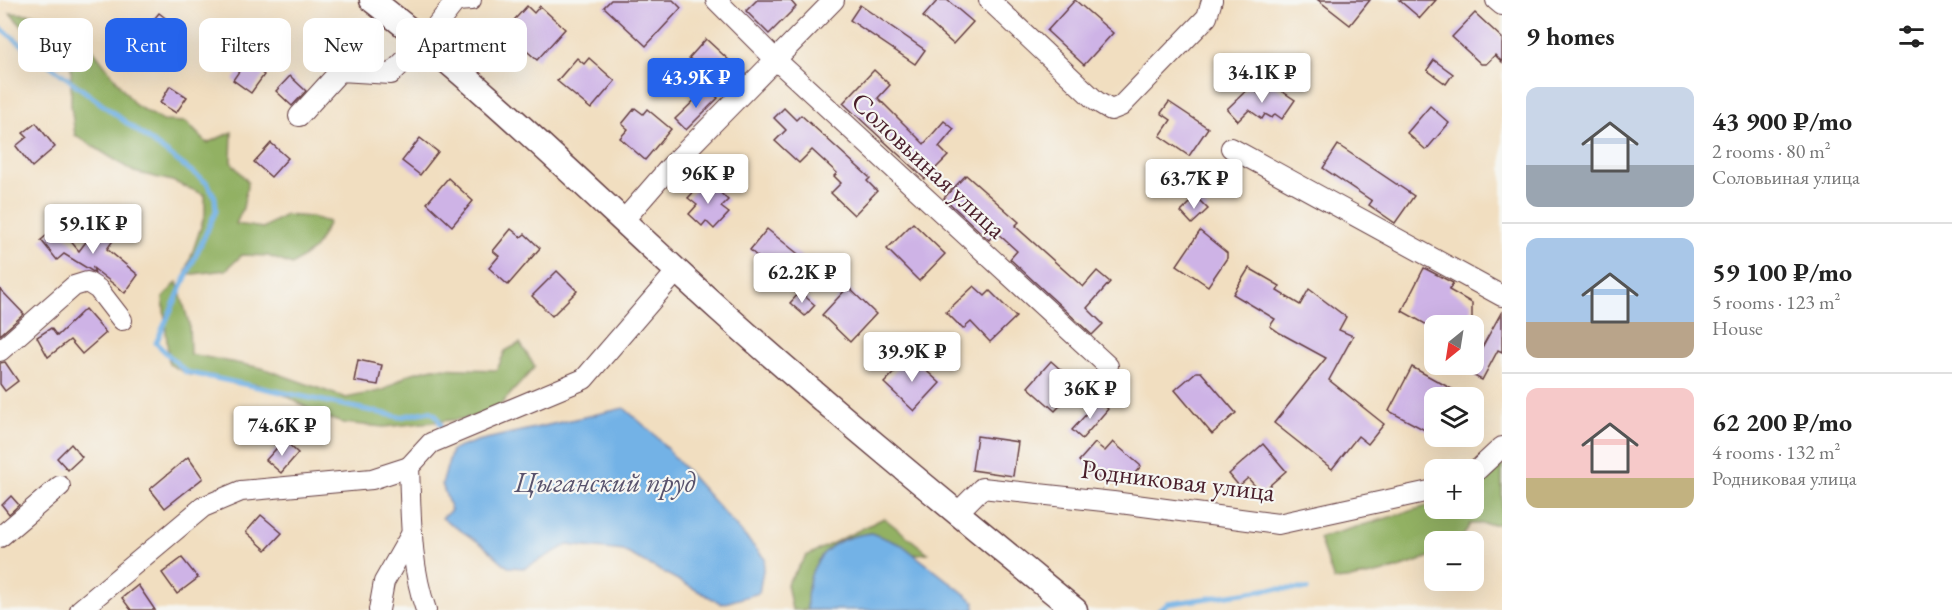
<!DOCTYPE html>
<meta charset="utf-8">
<style>
body{margin:0;font-family:"EB Garamond",serif;background:#f6f6f6;color:#222;height:100vh;display:flex;flex-direction:column;font-size:22px;white-space:nowrap}
*{box-sizing:border-box;margin:0}
p{font-size:20px;color:#767676}
.icon{flex:none;width:33px;height:33px;fill:none;stroke:currentColor;stroke-width:2;stroke-linecap:round;stroke-linejoin:round}
.map{position:relative;flex:1;overflow:hidden}
.side{display:flex;flex-direction:column;background:#fff;width:450px}
.side>*{flex:none}
.top-card{position:absolute;left:18px;top:18px;width:570px;height:54px;display:flex;gap:12px}
.needle{width:39px;rotate:210deg}
.buttons{position:absolute;left:1424px;top:315px;display:grid;gap:12px}
.buttons a{display:grid;place-items:center;width:60px;height:60px;border-radius:12px;background:#fff;box-shadow:0 6px 24px #0002;font-size:30px}
.price{position:absolute;translate:-50% -51px;padding:0 14px;border-radius:6px;background:#fff;color:#222;font-size:20px;line-height:39px;filter:drop-shadow(0 2px 3px #0008)}
.price::after{content:'';position:absolute;left:50%;top:36px;width:18px;height:14px;margin-left:-9px;background:inherit;clip-path:polygon(0 0,100% 0,50% 100%)}
.price.selected{background:#2563eb;color:#fff}
ul{padding:0;list-style:none}
li{display:flex;align-items:center;gap:18px;height:150px;padding:0 24px}
li+li{border-top:2px solid #e0e0e0}
li span{display:grid;place-items:center;flex:none;width:168px;height:120px;border-radius:12px;color:#555}
li>.icon{margin-inline-start:auto}
span .icon{width:72px;height:72px;fill:#fffc;stroke-width:1}
li b{font-size:26px}
h2{display:flex;justify-content:space-between;align-items:center;height:72px;padding:0 24px;font-size:26px}
.pill{padding:0 21px;border-radius:12px;background:#fff;box-shadow:0 6px 24px #0002;font-size:21px;line-height:54px}
.pill.selected{background:#2563eb;color:#fff}
main{display:flex;flex:1;min-height:0}
.map>svg:first-child{display:block}
</style>
<main>
<div class="map">
<svg width="1502" height="610" viewBox="0 0 1502 610">
<rect width="100%" height="100%" fill="#f6f6f2"/>
<filter id="ink" filterUnits="userSpaceOnUse"><feTurbulence type="fractalNoise" baseFrequency=".0167" numOctaves="2"/><feDisplacementMap in="SourceGraphic" scale="12" xChannelSelector="R" yChannelSelector="G"/><feConvolveMatrix kernelMatrix="1 2 1 2 8 2 1 2 1" color-interpolation-filters="sRGB"/></filter>
<filter id="wash" filterUnits="userSpaceOnUse"><feTurbulence type="fractalNoise" baseFrequency=".008" numOctaves="4" result="noise"/><feDisplacementMap in="SourceGraphic" scale="24" xChannelSelector="R" yChannelSelector="G"/><feGaussianBlur stdDeviation="1.35" result="paint"/><feColorMatrix in="noise" values="0 0 0 0 0 0 0 0 0 0 0 0 0 0 0 0 0 1.4 0 .05"/><feComposite in="paint" operator="in"/></filter>
<g filter="url(#wash)">
<rect width="100%" height="100%" fill="#f1dec0"/>
<!-- forest -->
<g fill="#92b164" stroke="#6e6848" stroke-width="1.5">
<path d="M10,13L42,15L83,36L135,105L163,121L186,122L207,143L232,132L231,162L248,182L243,208L236,224L263,228L285,215L311,217L329,222L315,248L292,265L268,256L242,255L226,270L185,275L205,214V195L172,181L134,172L75,135L71,106V64L29,34Z"/>
<path d="M177,282L189,323L190,354L262,368L346,398L384,390L409,374L433,368L497,370L505,351L520,343L535,367L493,413L462,419L384,427L343,423L319,415L287,396L256,384H234L210,375H189L169,364L163,298Z"/>
<path d="M1502,461V524H1470L1461,540L1434,542V555C1401,569 1369,578 1334,580L1319,538L1434,504V508H1473V491Z"/>
<path d="M884,518L928,553L881,558L818,610H792L787,584L806,556Z"/>
</g>
<!-- water -->
<g fill="#73b2e6" stroke="#5e6888" stroke-width="1.5">
<path d="M624,408L654,434L765,559L759,593L722,604L624,551L567,545L525,568L508,567L484,546L442,518L451,510L442,484L452,450L477,441Z"/>
<path d="M871,533L902,545L975,602L974,610H807C805,565 825,538 871,533Z"/>
</g>
<g fill="none" stroke-linecap="round" stroke-linejoin="round">
<!-- stream -->
<g stroke="#73b2e6" stroke-width="5">
<path d="M0,28L207,183L215,197L216,211L156,343L186,372L400,417L430,411L436,415L441,425"/>
<path d="M1159,610L1168,604L1270,589H1307"/>
</g>
</g>
<g id="blocks">
<!-- building -->
<g fill="#ceb3e6">
<path d="M611,0H673L681,8L646,46L604,7Z"/>
<path d="M757,0H790L796,7L769,34L746,11Z"/>
<path d="M938,0H947L973,22L953,44L923,17Z"/>
<path d="M1075,0L1113,33L1084,65L1047,31Z"/>
<path d="M1318,0H1370L1350,25Z"/>
<path d="M1399,0H1436L1420,18Z"/>
<path d="M860,5L925,50L915,64L850,20Z"/>
<path d="M527,6L534,13L540,6L565,29L537,60L504,31Z"/>
<path d="M159,13L182,31L168,49L145,30Z"/>
<path d="M1475,13L1502,38V62L1495,55L1486,64H1481L1452,37Z"/>
<path d="M706,39L731,62L714,80L689,58Z"/>
<path d="M577,58L584,64L589,58L615,81L591,109L557,81Z"/>
<path d="M1434,60L1453,74L1446,84L1427,70Z"/>
<path d="M246,61L264,75L251,93L233,80Z"/>
<path d="M874,70L890,85L878,98L924,144L944,121L954,129L939,147L948,156L925,179L843,103Z"/>
<path d="M290,76L306,91L292,106L276,91Z"/>
<path d="M1271,84L1295,100L1282,119L1275,114L1272,118L1265,114L1262,119L1249,110L1238,121L1227,109L1251,86L1262,97Z"/>
<path d="M170,86L187,97L176,113L160,103Z"/>
<path d="M707,88L718,98L686,130L675,119Z"/>
<path d="M1169,102L1208,128L1189,156L1160,136L1171,120L1161,113Z"/>
<path d="M1430,106L1449,123L1426,150L1407,133Z"/>
<path d="M635,108L643,114L647,109L671,129L645,160L620,138L628,129L622,124Z"/>
<path d="M784,108L796,120L801,115L870,178L867,181L877,191L854,215L831,193L841,183L834,176L837,173L812,150L799,163L775,141L786,130L774,118Z"/>
<path d="M36,123L55,147L32,167L16,146L27,137L23,133Z"/>
<path d="M420,138L438,152L420,175L402,161Z"/>
<path d="M271,143L288,158L271,177L254,162Z"/>
<path d="M1338,145L1414,196L1395,223L1369,205L1372,201L1323,168Z"/>
<path d="M966,175L1019,222L1015,226L1083,287L1097,271L1110,282L1087,308L1103,324L1092,335L1010,259L1017,251L996,232L989,240L944,198Z"/>
<path d="M448,178L473,201L452,226L427,203Z"/>
<path d="M706,179L728,200L721,207L729,213L714,229L706,221L702,226L689,214L697,205L688,198Z"/>
<path d="M1196,197L1208,209L1192,224L1181,212Z"/>
<path d="M101,222L117,235L107,249L138,275L125,293L93,268L95,273L64,254L57,260L41,240L58,226L79,251Z"/>
<path d="M913,223L945,254L919,281L887,249Z"/>
<path d="M511,229L521,237L525,234L540,248L508,285L489,268L499,256L493,251Z"/>
<path d="M767,229L802,257L780,284L757,265L761,260L750,250Z"/>
<path d="M1200,231L1227,253V258L1208,286L1177,265Z"/>
<path d="M1249,268L1280,286L1277,291L1300,305L1309,289L1346,317L1339,330L1353,336L1329,380L1384,424L1368,444L1358,436L1332,469L1274,423L1326,358L1280,333L1270,326L1275,319L1233,294Z"/>
<path d="M1424,268L1453,283L1449,290L1472,303V326H1429L1402,311Z"/>
<path d="M557,271L577,291L552,316L532,296Z"/>
<path d="M974,286L985,296L990,291L1016,317L990,342L971,322L963,329L946,312Z"/>
<path d="M848,287L876,314L850,342L822,315Z"/>
<path d="M0,289L24,314L0,335Z"/>
<path d="M800,292L815,305L805,316L790,303Z"/>
<path d="M85,309L106,333L82,354L70,340L48,357L37,337L51,328L57,336Z"/>
<path d="M1502,311V352L1498,350L1482,380L1468,373Z"/>
<path d="M910,356L940,383L914,411L884,383Z"/>
<path d="M358,360L382,365L378,385L354,381Z"/>
<path d="M1051,361L1079,386L1055,411L1028,387Z"/>
<path d="M5,362L18,381L5,391L0,384V363Z"/>
<path d="M1412,367L1468,398H1434V435L1389,411Z"/>
<path d="M1196,372H1201L1236,413L1212,434L1175,390Z"/>
<path d="M1099,400L1108,409L1082,439L1072,430Z"/>
<path d="M977,436L1018,442L1013,476L972,470Z"/>
<path d="M284,440L298,453L281,473L266,460Z"/>
<path d="M1113,442L1141,466L1130,479L1125,474L1117,483L1105,474L1100,479L1079,461L1095,443L1105,451Z"/>
<path d="M71,444L82,457L68,470L57,458Z"/>
<path d="M1263,444L1286,471L1261,493L1248,478L1239,486L1229,474Z"/>
<path d="M188,457L203,478L165,508L150,489Z"/>
<path d="M11,496L19,505L9,514L2,505Z"/>
<path d="M261,515L282,533L266,550L246,532Z"/>
<path d="M182,558L198,578L177,594L162,573Z"/>
<path d="M138,585L155,610H131L122,598Z"/>
</g>
</g>
</g>
<g filter="url(#ink)">
<use href="#blocks" fill-opacity="0" stroke="#633c41" stroke-width="1.5"/>
<g fill="none" stroke-linecap="round" stroke-linejoin="round">
<defs>
<g id="minor">
<path d="M716,0L775,59L1108,366"/>
<path d="M989,0L1096,101L1111,110L1121,106L1207,17L1212,0"/>
<path d="M1496,0L1502,5"/>
<path d="M299,116L340,71L391,74L424,41L456,1L471,0"/>
<path d="M1231,148L1502,296"/>
<path d="M623,221L669,168L834,0"/>
<path d="M0,351L74,286L87,282L98,289L122,320"/>
<path d="M1473,474L1502,447"/>
<path d="M957,513L982,488L1113,502L1278,524L1434,490"/>
<path d="M0,537L60,486"/>
<path d="M80,610L203,507L241,491L372,479L409,467"/>
<path d="M379,610L384,582L412,533"/>
<path d="M426,610C410,565 411,515 409,467L431,443L584,379L677,271"/>
</g>
<path id="major" d="M372,0C495,95 605,207 721,311C836,414 956,512 1075,610"/>
</defs>
<!-- minor casing -->
<use href="#minor" stroke="#633c41" stroke-width="22"/>
<!-- major casing -->
<use href="#major" stroke="#633c41" stroke-width="27"/>
<!-- minor -->
<use href="#minor" stroke="#fff" stroke-width="20"/>
<!-- major -->
<use href="#major" stroke="#fff" stroke-width="24"/>
</g>
</g>
<g text-anchor="middle" dominant-baseline="central" stroke-width="4.5" stroke-linejoin="round" paint-order="stroke">
<!-- street labels -->
<g font-size="27" fill="#4a1f2b" stroke="#f6f6f2">
<text transform="translate(929 165) rotate(43)">Соловьиная улица</text>
<text transform="translate(1178 480) rotate(7)">Родниковая улица</text>
</g>
<!-- water labels -->
<g font-size="28" font-style="italic" fill="#58526c" stroke="#f6f6f2">
<text x="605" y="482">Цыганский пруд</text>
</g>
</g>
</svg>
<div class="buttons">
<a><svg class="needle" viewBox="-14 -14 28 28"><path d="M0-13l5 13h-10z" fill="#e53935"/><path d="M0 13l5-13h-10z" fill="#767676"/></svg></a>
<a><svg class="icon" aria-label="layers" viewBox="0 0 24 24"><path d="M12 4l9 5-9 5-9-5zM3 14l9 5 9-5"/></svg></a>
<a>+</a>
<a>−</a>
</div>
<b class="price" style="left:1262px;top:104px">34.1K ₽</b>
<b class="price selected" style="left:696px;top:109px">43.9K ₽</b>
<b class="price" style="left:708px;top:205px">96K ₽</b>
<b class="price" style="left:1194px;top:210px">63.7K ₽</b>
<b class="price" style="left:93px;top:255px">59.1K ₽</b>
<b class="price" style="left:802px;top:304px">62.2K ₽</b>
<b class="price" style="left:912px;top:383px">39.9K ₽</b>
<b class="price" style="left:1090px;top:420px">36K ₽</b>
<b class="price" style="left:282px;top:457px">74.6K ₽</b>
<div class="top-card">
<a class="pill">Buy</a>
<a class="pill selected">Rent</a>
<a class="pill">Filters</a>
<a class="pill">New</a>
<a class="pill">Apartment</a>
</div>
</div>
<section class="side">
<h2>9 homes<svg class="icon" aria-label="filters" viewBox="0 0 24 24"><path d="M4 7h16M4 17h16"/><circle cx="9" cy="7" r="2"/><circle cx="15" cy="17" r="2"/></svg></h2>
<ul>
<li><span style="background:linear-gradient(#c9d6e8 65%,#9aa5b1 0)"><svg class="icon" aria-label="home" viewBox="0 0 24 24"><path d="M3 11l9-7 9 7M6 9v11h12V9"/></svg></span><div><b>43 900 ₽/mo</b><p>2 rooms · 80 m²</p><p>Соловьиная улица</p></div></li>
<li><span style="background:linear-gradient(#a9c7e8 70%,#b9a48a 0)"><svg class="icon" aria-label="home" viewBox="0 0 24 24"><path d="M3 11l9-7 9 7M6 9v11h12V9"/></svg></span><div><b>59 100 ₽/mo</b><p>5 rooms · 123 m²</p><p>House</p></div></li>
<li><span style="background:linear-gradient(#f6c9c9 75%,#c2b280 0)"><svg class="icon" aria-label="home" viewBox="0 0 24 24"><path d="M3 11l9-7 9 7M6 9v11h12V9"/></svg></span><div><b>62 200 ₽/mo</b><p>4 rooms · 132 m²</p><p>Родниковая улица</p></div></li>
</ul>
</section>
</main>
